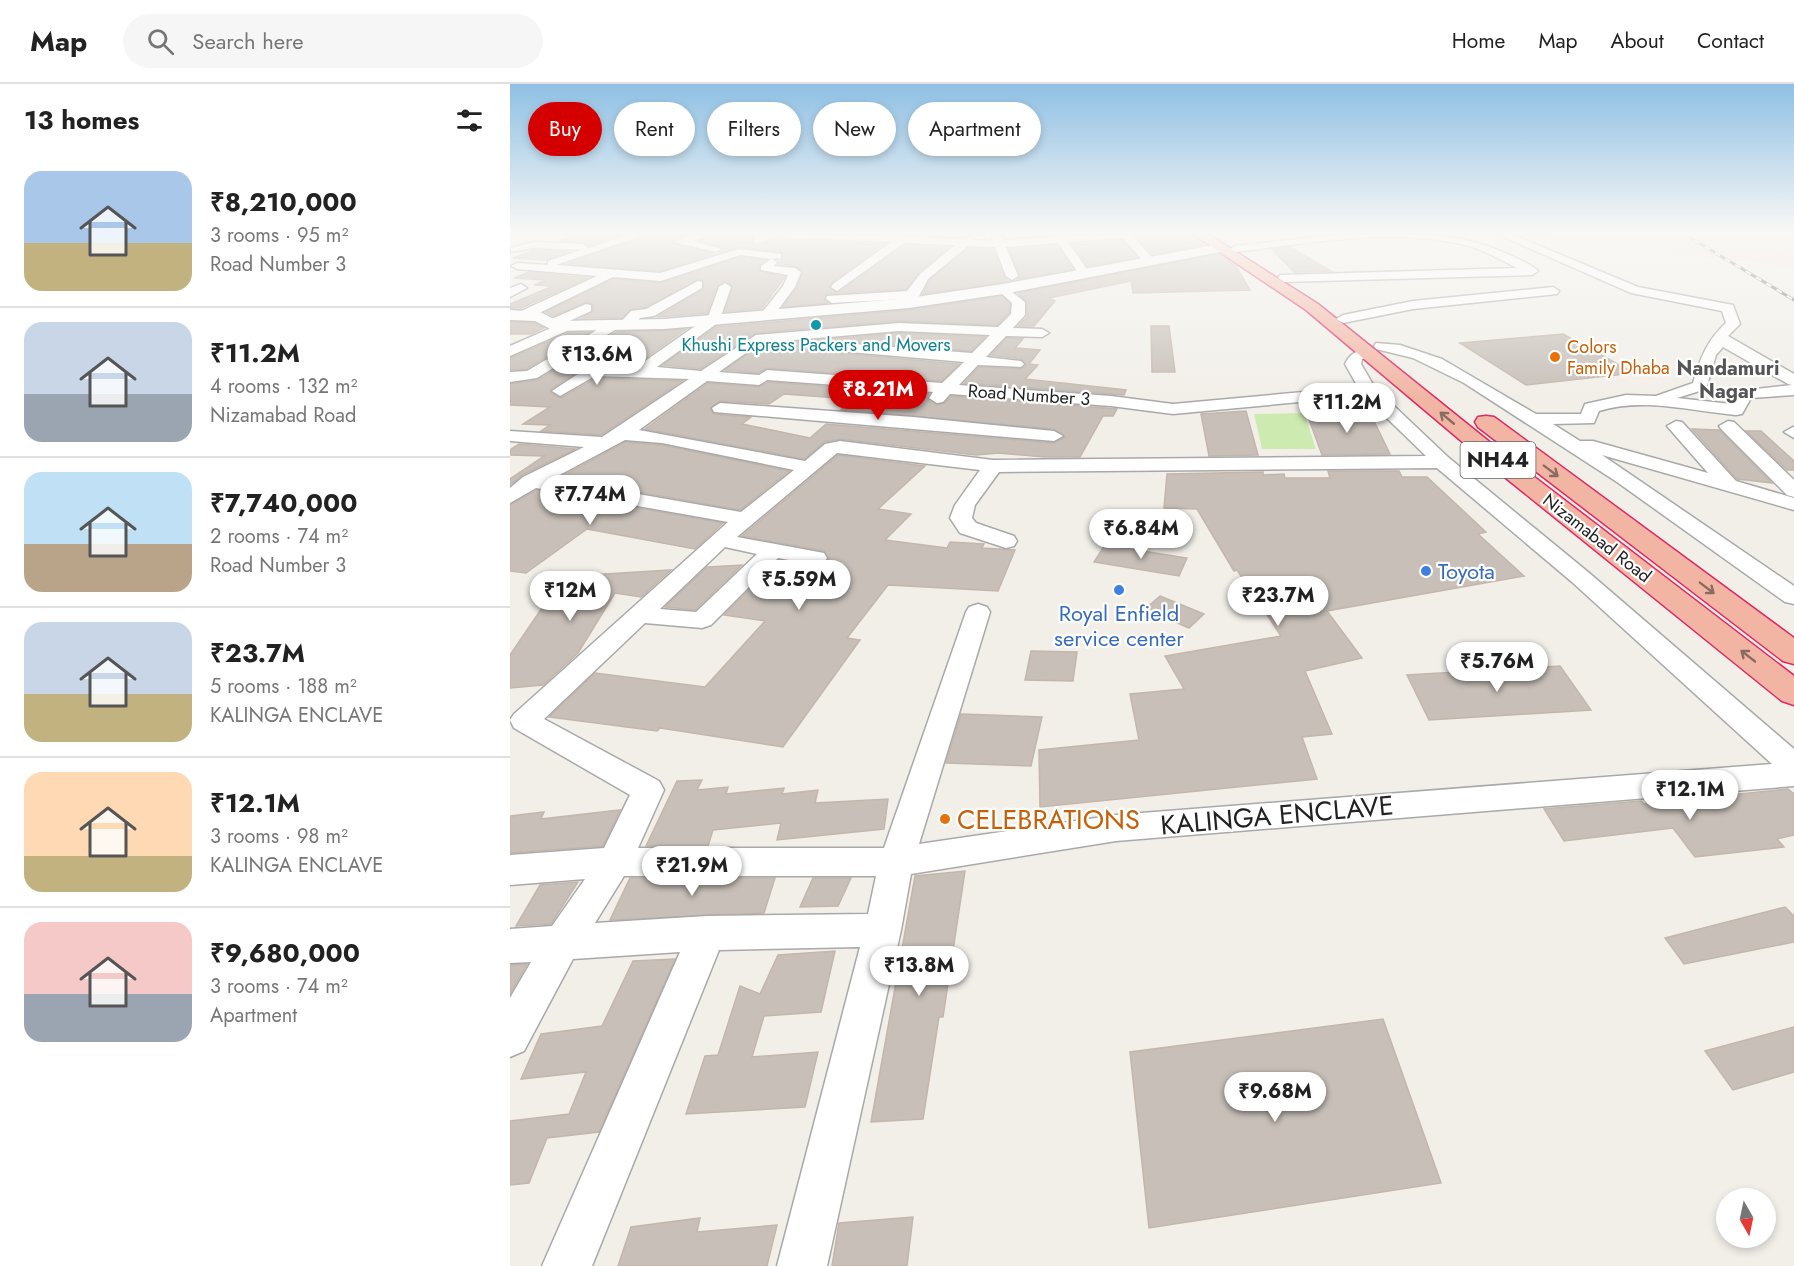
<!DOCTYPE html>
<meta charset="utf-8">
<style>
body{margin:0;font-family:Jost,sans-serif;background:#f6f6f6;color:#222;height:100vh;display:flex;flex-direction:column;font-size:22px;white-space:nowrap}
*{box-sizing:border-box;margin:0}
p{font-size:20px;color:#767676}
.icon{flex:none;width:33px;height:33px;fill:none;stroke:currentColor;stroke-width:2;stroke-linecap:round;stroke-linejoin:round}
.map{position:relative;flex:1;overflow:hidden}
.sheet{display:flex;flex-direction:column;background:#fff;width:510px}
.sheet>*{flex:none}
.banner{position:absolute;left:18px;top:18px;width:570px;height:54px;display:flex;gap:12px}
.needle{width:39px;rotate:171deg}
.tools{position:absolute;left:1206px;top:1104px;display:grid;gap:12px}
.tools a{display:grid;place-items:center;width:60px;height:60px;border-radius:50%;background:#fff;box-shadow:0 3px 9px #0003;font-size:30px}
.price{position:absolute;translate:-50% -51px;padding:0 14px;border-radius:21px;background:#fff;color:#222;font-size:20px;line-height:39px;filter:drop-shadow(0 2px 3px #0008)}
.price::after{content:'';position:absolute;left:50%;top:36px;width:18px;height:14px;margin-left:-9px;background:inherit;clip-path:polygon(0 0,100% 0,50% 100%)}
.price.active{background:#d40000;color:#fff}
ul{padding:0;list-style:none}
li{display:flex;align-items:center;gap:18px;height:150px;padding:0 24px}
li+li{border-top:2px solid #e0e0e0}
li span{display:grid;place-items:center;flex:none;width:168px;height:120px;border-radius:18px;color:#555}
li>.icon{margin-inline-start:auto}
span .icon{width:72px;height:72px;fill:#fffc;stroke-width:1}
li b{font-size:26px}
h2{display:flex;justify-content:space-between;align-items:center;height:72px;padding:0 24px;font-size:26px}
.chip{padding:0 21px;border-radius:27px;background:#fff;box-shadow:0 3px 9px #0003;font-size:21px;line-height:54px}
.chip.active{background:#d40000;color:#fff}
header{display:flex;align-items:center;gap:36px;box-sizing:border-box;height:84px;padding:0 30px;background:#fff;border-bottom:2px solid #e0e0e0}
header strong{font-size:28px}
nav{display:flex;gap:33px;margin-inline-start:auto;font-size:21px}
.search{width:420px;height:54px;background:#f6f6f6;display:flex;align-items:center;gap:15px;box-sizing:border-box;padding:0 21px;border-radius:33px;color:#767676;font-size:22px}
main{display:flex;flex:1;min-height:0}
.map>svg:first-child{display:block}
</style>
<header>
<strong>Map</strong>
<div class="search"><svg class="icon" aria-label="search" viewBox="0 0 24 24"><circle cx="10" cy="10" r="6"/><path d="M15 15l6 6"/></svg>Search here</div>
<nav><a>Home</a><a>Map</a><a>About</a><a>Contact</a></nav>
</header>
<main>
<section class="sheet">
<h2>13 homes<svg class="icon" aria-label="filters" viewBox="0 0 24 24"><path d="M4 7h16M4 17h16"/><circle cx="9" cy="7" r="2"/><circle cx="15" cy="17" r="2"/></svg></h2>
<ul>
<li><span style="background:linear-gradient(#a9c7e8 60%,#c2b280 0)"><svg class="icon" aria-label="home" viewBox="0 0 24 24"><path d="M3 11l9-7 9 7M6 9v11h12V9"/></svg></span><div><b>₹8,210,000</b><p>3 rooms · 95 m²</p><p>Road Number 3</p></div></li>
<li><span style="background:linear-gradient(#c9d6e8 60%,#9aa5b1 0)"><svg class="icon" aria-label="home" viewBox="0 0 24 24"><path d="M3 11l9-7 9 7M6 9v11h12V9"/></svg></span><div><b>₹11.2M</b><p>4 rooms · 132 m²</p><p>Nizamabad Road</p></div></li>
<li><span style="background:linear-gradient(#bfe0f5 60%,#b9a48a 0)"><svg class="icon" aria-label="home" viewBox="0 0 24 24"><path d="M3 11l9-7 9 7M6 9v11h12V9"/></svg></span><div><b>₹7,740,000</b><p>2 rooms · 74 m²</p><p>Road Number 3</p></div></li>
<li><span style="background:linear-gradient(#c9d6e8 60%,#c2b280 0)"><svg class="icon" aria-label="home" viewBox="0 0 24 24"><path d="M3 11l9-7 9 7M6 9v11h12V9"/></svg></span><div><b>₹23.7M</b><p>5 rooms · 188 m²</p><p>KALINGA ENCLAVE</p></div></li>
<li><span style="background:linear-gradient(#ffd9b3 70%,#c2b280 0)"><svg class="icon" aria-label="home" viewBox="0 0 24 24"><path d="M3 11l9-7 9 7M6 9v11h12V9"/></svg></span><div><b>₹12.1M</b><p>3 rooms · 98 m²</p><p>KALINGA ENCLAVE</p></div></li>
<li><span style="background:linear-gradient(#f6c9c9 60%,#9aa5b1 0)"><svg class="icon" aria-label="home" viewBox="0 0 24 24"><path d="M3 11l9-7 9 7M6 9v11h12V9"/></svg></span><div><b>₹9,680,000</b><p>3 rooms · 74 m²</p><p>Apartment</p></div></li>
</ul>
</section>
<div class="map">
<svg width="1284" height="1182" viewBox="0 0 1284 1182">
<rect width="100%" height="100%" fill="#f2efe9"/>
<!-- military -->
<path fill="#f3e3dd" d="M998,150H1284V183L1000,151Z"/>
<!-- grass -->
<path fill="#cdebb0" d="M794,329L806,365H752L744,330Z"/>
<!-- building -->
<g fill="#c7bfb8" stroke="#c4b6ab" stroke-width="1.5" fill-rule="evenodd">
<path d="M59,150L89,152L113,150L78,161L73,158L51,157L60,154Z"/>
<path d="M139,150H178L163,156L162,159L205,170L150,187L57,180Z"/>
<path d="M203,150H242L244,161L268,153L273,155L374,160L322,198L319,203L327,209L316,210L314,216L318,219L273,223L287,204L292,186L285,182L268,180L273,174L271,168L229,163L209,169L213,166L212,163L190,157Z"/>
<path d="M624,150H681L695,161L642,170Z"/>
<path d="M612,156L627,173L578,182L562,160Z"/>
<path d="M395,161L439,163L409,188L396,205L328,209Z"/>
<path d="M547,161L563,185L507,195L510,191L499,165Z"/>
<path d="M780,163L793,171L821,187L784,188L762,165Z"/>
<path d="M459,164L483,165L494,193L499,197L413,210L420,196Z"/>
<path d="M24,166L59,168L36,176L3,174Z"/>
<path d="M709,170L726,182L740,206L623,209L621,197L539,214L545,217L524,242H508L517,233V218L508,209Z"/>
<path d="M230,173L255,176L249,182V187L275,193L252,224L215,228L223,202L214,197L207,202L197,229L147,233L193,206L194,197L189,195L135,223L121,225L112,234H71L83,227V220L76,218L43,232L36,228L103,195L152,199Z"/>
<path d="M19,188L78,194L11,224H0V220L43,202L24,201L36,196L4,194Z"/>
<path d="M492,212L500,220L499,229L487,241L389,237L246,249L190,285L153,281L206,243L399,226Z"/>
<path d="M0,238L24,239L34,244L21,250H0Z"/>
<path d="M641,242H659L665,288H642Z"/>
<path d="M176,245L127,280L77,282L41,305V309L51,314L86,294L172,297L91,351L31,347L40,341L13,340L40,323L0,321V300L28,296L106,248Z"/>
<path d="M58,249H78L16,285L0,286V274Z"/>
<path d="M389,249L475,253L461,267L317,256L308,261L317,268L449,280L431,297L257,284L248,289L215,286L251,261Z"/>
<path d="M1053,250L1124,289L1016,301L950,259Z"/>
<path d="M497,254L513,255L505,264L530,266L519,280L528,281L515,295L616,306L614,311L454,299L469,283L511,285L516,282L511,275L481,271Z"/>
<path d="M258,298L419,310L418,316L427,321L435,319L441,312L607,325L603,332H593L570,373H534L488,369L466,371L330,355L314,358L294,375L135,345L198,299L249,303ZM274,310L342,315L331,326L544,345L555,353L544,359L316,340L300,354L232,340L241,333L204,330L200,325L210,317L259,320Z"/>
<path d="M736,327L748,371L699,372L691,330Z"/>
<path d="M860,329L880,370L812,371L797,330Z"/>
<path d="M1182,345L1209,346L1262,399L1227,395Z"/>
<path d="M1236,347H1251L1284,377V386H1277Z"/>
<path d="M115,358L152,361L279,387L230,426L49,394Z"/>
<path d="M9,360L66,365L12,391L0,401V395L34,372L0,371V366Z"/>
<path d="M328,371L415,382L368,425L401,430L375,456L437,464L440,458L474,460L472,464L505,466L488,507L378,501L337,554L350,556L273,663L150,644L147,647L39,633L85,589L195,603L255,537L214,531L269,476L306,483L315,481L319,475L314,467L232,452Z"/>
<path d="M818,387H889L892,393H917L976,448L968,450L1014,492L817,527L852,574L795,587L822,650L792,653L807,695L530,723L529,666L629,656L620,610L674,605L655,572L771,552L727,486L724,487L687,425L654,424L657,390L753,388V391L774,390L775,394H820Z"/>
<path d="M26,406L213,439L185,465L77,445L16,489L0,487V421Z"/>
<path d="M595,461L677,474L669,492L584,478Z"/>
<path d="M232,481L185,526L155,523L197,483Z"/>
<path d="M161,486L131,513L105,509L68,569L33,601L0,604V571L38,515L30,516L47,493Z"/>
<path d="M650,512L694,530L679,544L635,525Z"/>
<path d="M521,567L567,568L563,597L515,596Z"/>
<path d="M1050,582L1081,626L919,636L897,591Z"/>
<path d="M451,630L532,633L521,682L436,679Z"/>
<path d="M192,696L187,706L218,703L216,710L274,704L272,710L308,706L305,719L378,715L374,745L267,756L271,739L203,746L198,762H136L167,697Z"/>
<path d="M1278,705L1284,710V751L1267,755L1274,763L1185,773L1163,744L1054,757L1034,725L1131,717L1134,720Z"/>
<path d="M110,726L93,762L0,769V732L34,728L31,735Z"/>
<path d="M455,787L433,933H429L413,1035L361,1038L405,792Z"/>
<path d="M120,794H265L254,829L100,836Z"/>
<path d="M303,794H341L328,822L290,823Z"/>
<path d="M68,798L41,840L6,842L30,801Z"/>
<path d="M1275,823L1284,832V858L1174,880L1155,854Z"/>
<path d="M325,867L311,928L254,932L242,973L308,968L295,1023L176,1030L195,972L208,971L230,902L250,910L268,871Z"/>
<path d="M165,875L89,1048L37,1054L19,1099L0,1101V1037L59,1030L76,988L11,995L31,950L92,942L123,877Z"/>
<path d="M17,880L0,910V881Z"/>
<path d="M873,935L931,1099L639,1144L620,968Z"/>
<path d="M1284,943V988L1223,1006L1195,967Z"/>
<path d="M403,1133L397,1182H322L329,1139Z"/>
<path d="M190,1134L187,1148L267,1141L257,1182H108L121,1143Z"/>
</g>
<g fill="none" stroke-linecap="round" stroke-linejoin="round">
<defs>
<g id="minor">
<path d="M121,150H137L46,181L150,189L229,165L271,170V174L262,175L267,178L264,182L285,184L291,188L285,203L262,234L257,235L250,231L273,202L278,191L251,186V182L261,175L230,171L151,197L103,193L19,234H9V228L87,192L7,185L1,182L7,179L38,181V177L71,166L23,164L1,168V164L23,158L73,160L78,164Z"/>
<path d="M184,150H201L183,157L211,165L206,168L164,158Z"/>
<path d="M268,150L389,152L396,150L400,153L453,155L460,152L465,156L483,157L482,153L486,150L491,151L494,156L544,153L542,150L554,152L621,150L645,177L635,179L613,154L558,158L579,188L573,192L569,190L548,159L496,163L508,192L502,196L496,192L485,163L458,162L418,195L404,222H394V215L322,219L316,215L317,212L397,207L410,190L445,161L394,159L327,207L321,203L323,200L381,158L273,153Z"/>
<path d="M835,150C896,150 947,145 1004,173C1012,177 1022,181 1028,187L1022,191L774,198L768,194L770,191L1007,184C989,175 971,164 951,160C879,144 798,159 725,168L720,165L725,162Z"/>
<path d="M987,150H1001L1128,203L1223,221L1230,240L1218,252L1284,290V311L1241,314L1232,330L1226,331C1181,327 1133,313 1089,327L1084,339L1043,340L1070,357H1083L1198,389L1157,342L1166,337L1172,338L1226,397L1284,414V426L1092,371L1284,502V520L1275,518L1107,398L954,299L903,274L866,265L864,262L866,259L890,261L932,275L1026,330H1071L1075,320L1116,311L1146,312L1183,299C1190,275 1197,256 1216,239L1212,227L1121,209ZM1213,263L1278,300L1282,301L1229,307L1221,320L1167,314L1196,305L1206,271Z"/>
<path d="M188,197L192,198V204L144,232L130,234L119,245L108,244L27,294L0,298V288L17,287L97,240L108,241L121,227L136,225Z"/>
<path d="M215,199L221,203L209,238L147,283L191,287L246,251L389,239L488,243L501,230L502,219L487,205L493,201L515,218V231L503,244L532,245L539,249L532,253L496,252L476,273L511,277L514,280L511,283L468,281L449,301L601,312L663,320L848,303L835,280C840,268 852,263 865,266L867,269L865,272L852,275L851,280L865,304L939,374L1078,488L1284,665V702L606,757L401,790L391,846L317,1182H267L350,863L209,866L82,1182H32L170,868L63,875L14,967L0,973V914L21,878L0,879V845L42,842L75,795L0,801V771L94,764L120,711L4,644L0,636L4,630L218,438L26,404L0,419V404L13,393L74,363L0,357V347L92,353L179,295L85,292L50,312L42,307L77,284L128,282L198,233L209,203ZM389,247L480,251L462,269L317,258L310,262L317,266L454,278L432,299L257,286L249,291L209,288L250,259ZM257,296L423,308L419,314L427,319L433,318L440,310L601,322L663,330L854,312L916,372L483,376L330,357L315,360L295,377L129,346L197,297L249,301ZM115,356L152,359L284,386L231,428L42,395ZM327,369L470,386L445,421L440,434L450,449L496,464L504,462L507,457L504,452L466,439L462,434L465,421L489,388L927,384L1062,498L1262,680L606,731L409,760L480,528L477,523L468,520L459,523L456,528L374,764H128L154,706L149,697L34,635L135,539L192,544L201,541L268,474L306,481L314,479L317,474L314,469L227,453ZM215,463L247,470L186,528L150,525ZM114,792H366L358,830L197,832L85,839Z"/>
<path d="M11,200L17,204L0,213V204Z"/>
<path d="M1043,203L1049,207L1047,210L903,225L833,239L826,235L833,231L903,217Z"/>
<path d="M76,220L81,221V227L53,240L59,244L57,247L0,272V262L41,244L35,240L37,237Z"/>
<path d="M210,319L403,333L544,347L553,352L544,357L204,328L202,324Z"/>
<path d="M1218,337L1224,338L1284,396V413L1277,411L1212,346L1209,342Z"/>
<path d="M1283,343H1284V354L1274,348Z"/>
</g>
<path id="tertiary" d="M710,160L715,161V167L493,210L399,224L154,245L44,247L25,237L0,236V226L30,228L48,237L154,235L399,214L493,200Z"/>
<g id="trunk">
<path d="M683,150H698L808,220L997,372L1284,592V621L1272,617L981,382L796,226Z"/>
<path d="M976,332L984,333L1284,554V580L1273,577L968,343L965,338L968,333Z"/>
</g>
</defs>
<!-- minor casing -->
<use href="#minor" stroke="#a9a9a9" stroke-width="3"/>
<!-- tertiary casing -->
<use href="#tertiary" stroke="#a9a9a9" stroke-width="3"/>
<!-- trunk casing -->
<use href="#trunk" stroke="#dc2a67" stroke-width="3"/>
<!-- minor -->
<use href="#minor" fill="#fff" fill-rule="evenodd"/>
<!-- tertiary -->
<use href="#tertiary" fill="#fff" fill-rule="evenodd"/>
<!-- trunk -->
<use href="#trunk" fill="#f2b4a3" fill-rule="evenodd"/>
<defs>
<path id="rail" d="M1174,150L1284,216"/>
</defs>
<!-- rail casing -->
<use href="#rail" stroke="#707070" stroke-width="3"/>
<!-- rail -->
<use href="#rail" stroke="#fff" stroke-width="2" stroke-dasharray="6" stroke-linecap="butt"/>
</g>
<!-- one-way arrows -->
<defs><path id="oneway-shaft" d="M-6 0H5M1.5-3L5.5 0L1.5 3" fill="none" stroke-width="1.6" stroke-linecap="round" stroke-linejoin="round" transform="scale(1.5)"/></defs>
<g stroke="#8a6b62">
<use href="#oneway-shaft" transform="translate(937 334) rotate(-140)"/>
<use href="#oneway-shaft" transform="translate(1041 387) rotate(37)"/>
<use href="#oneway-shaft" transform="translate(1197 504) rotate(37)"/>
<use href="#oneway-shaft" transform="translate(1238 572) rotate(-142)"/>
</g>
<!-- sky -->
<linearGradient id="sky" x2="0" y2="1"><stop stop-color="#8fc0e4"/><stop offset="0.47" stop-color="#f9f8f5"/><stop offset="1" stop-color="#f9f8f5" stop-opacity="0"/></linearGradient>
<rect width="1284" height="316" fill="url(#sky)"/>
<!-- markers -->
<circle fill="#0f9aa8" stroke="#fff" stroke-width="2" cx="306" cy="241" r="6"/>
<g fill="#e8710a" stroke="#fff" stroke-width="2">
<circle cx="1045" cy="273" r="6"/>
<circle cx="435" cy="735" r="6"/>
</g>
<g fill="#3f7fe0" stroke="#fff" stroke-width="2">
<circle cx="916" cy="487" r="6"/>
<circle cx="609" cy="506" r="6"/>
</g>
<g text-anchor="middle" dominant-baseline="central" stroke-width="4.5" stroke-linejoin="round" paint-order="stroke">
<!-- far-culture labels -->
<g font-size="18" fill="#0d838f" stroke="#fff">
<text x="306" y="261">Khushi Express Packers and Movers</text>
</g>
<!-- far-food labels -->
<g font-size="18" fill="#c56008" stroke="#fff" text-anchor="start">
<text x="1057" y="263">Colors<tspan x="1057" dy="21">Family Dhaba</tspan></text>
</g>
<!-- far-street labels -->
<g font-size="18" fill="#222" stroke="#fff">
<text transform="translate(519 311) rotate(4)">Road Number 3</text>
<text transform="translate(1087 454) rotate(38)">Nizamabad Road</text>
</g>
<!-- far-neighbourhood labels -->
<g font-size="20" font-weight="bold" fill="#555" stroke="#fff">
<text x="1218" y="284">Nandamuri<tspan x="1218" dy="23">Nagar</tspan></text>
</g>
<!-- shield labels -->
<rect fill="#fff" stroke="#646464" stroke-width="1.5" x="950.5" y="358" width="75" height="36" rx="4.5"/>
<g font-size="21" font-weight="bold" fill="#222">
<text x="988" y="376">NH44</text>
</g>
<!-- shop labels -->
<g font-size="22" fill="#366cbe" stroke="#fff" text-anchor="start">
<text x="928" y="487">Toyota</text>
<text x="609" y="529" text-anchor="middle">Royal Enfield<tspan x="609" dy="25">service center</tspan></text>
</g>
<!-- near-street labels -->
<g font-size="27" fill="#222" stroke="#fff">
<text transform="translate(767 731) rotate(-5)">KALINGA ENCLAVE</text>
</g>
<!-- near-food labels -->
<g font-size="27" fill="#c56008" stroke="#fff" text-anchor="start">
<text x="447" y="735">CELEBRATIONS</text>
</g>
</g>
</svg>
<div class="tools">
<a><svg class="needle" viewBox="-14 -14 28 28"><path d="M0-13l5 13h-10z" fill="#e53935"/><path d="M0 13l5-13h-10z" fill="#767676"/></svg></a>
</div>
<b class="price" style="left:87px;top:302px">₹13.6M</b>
<b class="price active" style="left:368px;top:337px">₹8.21M</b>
<b class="price" style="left:837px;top:350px">₹11.2M</b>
<b class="price" style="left:80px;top:442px">₹7.74M</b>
<b class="price" style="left:631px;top:476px">₹6.84M</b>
<b class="price" style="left:289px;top:527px">₹5.59M</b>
<b class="price" style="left:60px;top:538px">₹12M</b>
<b class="price" style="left:768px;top:543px">₹23.7M</b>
<b class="price" style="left:987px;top:609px">₹5.76M</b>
<b class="price" style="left:1180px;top:737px">₹12.1M</b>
<b class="price" style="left:182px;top:813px">₹21.9M</b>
<b class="price" style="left:409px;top:913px">₹13.8M</b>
<b class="price" style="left:765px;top:1039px">₹9.68M</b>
<div class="banner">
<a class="chip active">Buy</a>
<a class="chip">Rent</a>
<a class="chip">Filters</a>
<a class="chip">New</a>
<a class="chip">Apartment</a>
</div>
</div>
</main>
